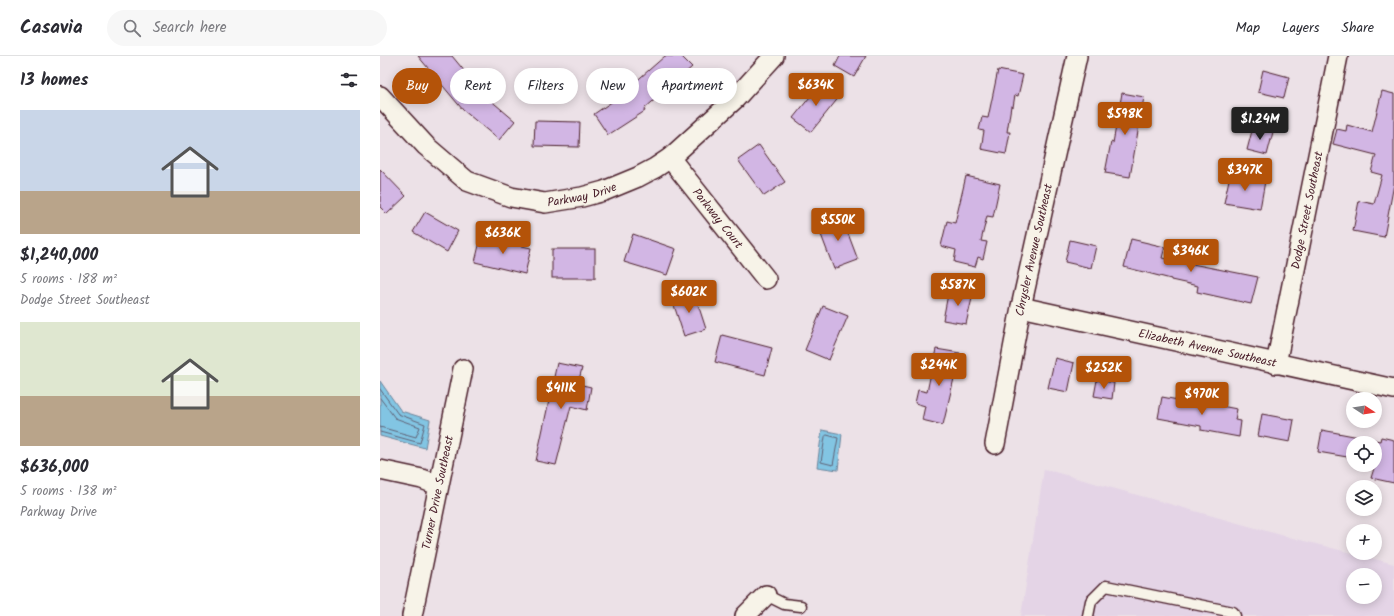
<!DOCTYPE html>
<meta charset="utf-8">
<style>
body{margin:0;font-family:Kalam,sans-serif;background:#f7f7f7;color:#2b2b33;height:100vh;display:flex;flex-direction:column;font-size:15px;white-space:nowrap}
*{box-sizing:border-box;margin:0}
p{font-size:13px;color:#7c7c81}
.icon{flex:none;width:22px;height:22px;fill:none;stroke:currentColor;stroke-width:2;stroke-linecap:round;stroke-linejoin:round}
.map{position:relative;flex:1;overflow:hidden}
.drawer{display:flex;flex-direction:column;background:#fff;width:380px}
.drawer>*{flex:none}
.guide{position:absolute;left:12px;top:12px;width:380px;height:36px;display:flex;gap:8px}
.needle{width:26px;rotate:102deg}
.controls{position:absolute;left:966px;top:336px;display:grid;gap:8px}
.controls a{display:grid;place-items:center;width:36px;height:36px;border-radius:50%;background:#fff;box-shadow:0 2px 10px #0003;font-size:20px}
.price{position:absolute;translate:-50% -34px;padding:0 9px;border-radius:4px;background:#b45309;color:#fff;font-size:13px;line-height:26px;filter:drop-shadow(0 1px 2px #0008)}
.price::after{content:'';position:absolute;left:50%;top:24px;width:12px;height:9px;margin-left:-6px;background:inherit;clip-path:polygon(0 0,100% 0,50% 100%)}
.price.selected{background:#222;color:#fff}
ul{padding:0;list-style:none}
li{display:grid;align-content:center;gap:8px;height:212px;padding:0 20px}
li span{display:grid;place-items:center;height:124px;border-radius:0px;color:#555}
li>.icon{margin-inline-start:auto}
span .icon{width:72px;height:72px;fill:#fffc;stroke-width:1}
li b{font-size:17px}
h2{display:flex;justify-content:space-between;align-items:center;height:48px;padding:0 20px;font-size:17px}
.tag{padding:0 14px;border-radius:18px;background:#fff;box-shadow:0 2px 10px #0003;font-size:14px;line-height:36px}
.tag.selected{background:#b45309;color:#fff}
header{display:flex;align-items:center;gap:24px;box-sizing:border-box;height:56px;padding:0 20px;background:#fff;border-bottom:1px solid #e1e1e2}
header strong{font-size:19px}
nav{display:flex;gap:22px;margin-inline-start:auto;font-size:14px}
.search{width:280px;height:36px;background:#f7f7f7;display:flex;align-items:center;gap:10px;box-sizing:border-box;padding:0 14px;border-radius:22px;color:#7c7c81;font-size:15px}
main{display:flex;flex:1;min-height:0}
.map>svg:first-child{display:block}
</style>
<header>
<strong>Casavia</strong>
<div class="search"><svg class="icon" aria-label="search" viewBox="0 0 24 24"><circle cx="10" cy="10" r="6"/><path d="M15 15l6 6"/></svg>Search here</div>
<nav><a>Map</a><a>Layers</a><a>Share</a></nav>
</header>
<main>
<section class="drawer">
<h2>13 homes<svg class="icon" aria-label="filters" viewBox="0 0 24 24"><path d="M4 7h16M4 17h16"/><circle cx="9" cy="7" r="2"/><circle cx="15" cy="17" r="2"/></svg></h2>
<ul>
<li><span style="background:linear-gradient(#c9d6e8 65%,#b9a48a 0)"><svg class="icon" aria-label="home" viewBox="0 0 24 24"><path d="M3 11l9-7 9 7M6 9v11h12V9"/></svg></span><div><b>$1,240,000</b><p>5 rooms · 188 m²</p><p>Dodge Street Southeast</p></div></li>
<li><span style="background:linear-gradient(#dfe7d0 60%,#b9a48a 0)"><svg class="icon" aria-label="home" viewBox="0 0 24 24"><path d="M3 11l9-7 9 7M6 9v11h12V9"/></svg></span><div><b>$636,000</b><p>5 rooms · 138 m²</p><p>Parkway Drive</p></div></li>
</ul>
</section>
<div class="map">
<svg width="1014" height="560" viewBox="0 0 1014 560">
<rect width="100%" height="100%" fill="#ece1e7"/>
<filter id="ink" filterUnits="userSpaceOnUse"><feTurbulence type="fractalNoise" baseFrequency=".025" numOctaves="2"/><feDisplacementMap in="SourceGraphic" scale="8" xChannelSelector="R" yChannelSelector="G"/><feConvolveMatrix kernelMatrix="1 2 1 2 8 2 1 2 1" color-interpolation-filters="sRGB"/></filter>
<g filter="url(#ink)">
<!-- built -->
<path fill="#e4d4e6" fill-rule="evenodd" d="M664,413L901,479L1014,508V560H641ZM973,519H995V541H973Z"/>
<!-- water -->
<g fill="#82c5e3" stroke="#6c8399">
<path d="M0,325L21,355L50,364L45,392L0,380Z"/>
<path d="M442,374L462,378L458,414L437,411Z"/>
</g>
<g fill="none" stroke-linecap="round" stroke-linejoin="round">
<!-- shore -->
<g stroke="#606175" stroke-width="1">
<path d="M0,333L18,358L45,368L40,387L0,376"/>
<path d="M0,342L15,362L40,371L36,381L0,371"/>
<path d="M447,379L458,382L453,409L441,406L445,381Z"/>
</g>
</g>
<!-- building -->
<g fill="#d2b6e4" stroke="#4a1f2b">
<path d="M38,0H72L91,23L88,25L135,65L119,84L83,54Z"/>
<path d="M285,0H301L312,11L264,53L265,55L228,79L214,58L255,30L253,28Z"/>
<path d="M460,0H486L474,21L455,10Z"/>
<path d="M618,14L643,19L638,40L635,39L633,51L631,50L627,76H630L626,98L601,93L604,75L599,74L602,61L608,62Z"/>
<path d="M883,14L909,21L904,42L878,36Z"/>
<path d="M442,26L460,40L431,76L413,62Z"/>
<path d="M1002,35L1014,38V128L1004,181L973,175L979,145L994,148L1002,119L991,116L996,99L953,88L957,73L966,75L967,69L992,76Z"/>
<path d="M742,37L764,41L750,121L725,117L731,86L733,87Z"/>
<path d="M155,65L200,66L199,91L154,90Z"/>
<path d="M873,71L893,76L887,99L867,94Z"/>
<path d="M379,89L405,126L384,140L358,104Z"/>
<path d="M0,113L26,140L7,158L0,151Z"/>
<path d="M850,119L885,125L880,153L844,147Z"/>
<path d="M586,120L620,128L613,161L607,160L601,185L607,186L603,203L598,201L595,211L574,206L576,194L561,190L567,165L575,167Z"/>
<path d="M45,156L78,175L67,196L33,176Z"/>
<path d="M461,159L478,204L454,213L437,168Z"/>
<path d="M253,178L296,193L287,219L244,206Z"/>
<path d="M101,181L151,192L145,218L95,206Z"/>
<path d="M751,183L785,191L782,202L878,221L871,248L817,236L818,230L791,224V223L744,211Z"/>
<path d="M690,184L716,190L711,212L685,206Z"/>
<rect x="172" y="193" width="43" height="29"/>
<path d="M569,233L593,238L586,268L563,264Z"/>
<path d="M314,236L326,273L304,280L292,243Z"/>
<path d="M443,250L468,260L449,304L425,294Z"/>
<path d="M342,279L392,292L385,319L335,306Z"/>
<path d="M556,293L580,297L563,369L542,364L545,350L535,347L538,334L547,336Z"/>
<path d="M675,302L694,307L688,336L668,332Z"/>
<path d="M177,307L202,312L198,328L211,331L207,354L191,350L176,409L156,405Z"/>
<path d="M717,324L734,327L732,343L714,340Z"/>
<path d="M782,341L825,349V347L857,353L855,364L861,365L859,381L821,374V370L778,362Z"/>
<path d="M882,358L914,364L910,386L878,380Z"/>
<path d="M942,374L1000,385L1001,381L1014,384V427L991,422L995,409V387H973V402L938,396Z"/>
</g>
<g fill="none" stroke-linecap="round" stroke-linejoin="round">
<defs>
<g id="service">
<path d="M386,539L404,548L421,550"/>
<path d="M708,560L711,545L726,530L853,556L855,560"/>
</g>
<g id="minor">
<path id="s1" d="M0,40L46,90L87,125L131,141L165,147L202,141L224,135L258,121L275,112L290,102L355,43L394,0"/>
<path id="s2" d="M290,102L386,223"/>
<path id="s3" d="M641,251L1014,333"/>
<path id="s4" d="M896,308L958,0"/>
<path id="s5" d="M615,388L641,251L697,0"/>
<path d="M0,414L42,423L58,429"/>
<path id="s6" d="M32,560L83,313"/>
<path d="M365,560L386,539"/>
</g>
</defs>
<!-- service casing -->
<use href="#service" stroke="#4a1f2b" stroke-width="13"/>
<!-- minor casing -->
<use href="#minor" stroke="#4a1f2b" stroke-width="22"/>
<!-- service -->
<use href="#service" stroke="#f7f3e8" stroke-width="10"/>
<!-- minor -->
<use href="#minor" stroke="#f7f3e8" stroke-width="19"/>
</g>
</g>
<g text-anchor="middle" dominant-baseline="central" stroke-width="3.5" stroke-linejoin="round" paint-order="stroke">
<!-- street labels -->
<g font-size="12" fill="#4a1f2b" stroke="#f7f3e8">
<text stroke="none"><textPath href="#s1" startOffset="241">Parkway Drive</textPath></text>
<text stroke="none"><textPath href="#s4" startOffset="157">Dodge Street Southeast</textPath></text>
<text stroke="none"><textPath href="#s2" startOffset="77">Parkway Court</textPath></text>
<text stroke="none"><textPath href="#s5" startOffset="198">Chrysler Avenue Southeast</textPath></text>
<text stroke="none"><textPath href="#s3" startOffset="191">Elizabeth Avenue Southeast</textPath></text>
<text stroke="none"><textPath href="#s6" startOffset="126">Turner Drive Southeast</textPath></text>
</g>
</g>
</svg>
<div class="controls">
<a><svg class="needle" viewBox="-14 -14 28 28"><path d="M0-13l5 13h-10z" fill="#e53935"/><path d="M0 13l5-13h-10z" fill="#7c7c81"/></svg></a>
<a><svg class="icon" aria-label="locate" viewBox="0 0 24 24"><circle cx="12" cy="12" r="6"/><path d="M12 2v4M12 18v4M2 12h4M18 12h4"/></svg></a>
<a><svg class="icon" aria-label="layers" viewBox="0 0 24 24"><path d="M12 4l9 5-9 5-9-5zM3 14l9 5 9-5"/></svg></a>
<a>+</a>
<a>−</a>
</div>
<b class="price" style="left:436px;top:51px">$634K</b>
<b class="price" style="left:745px;top:80px">$598K</b>
<b class="price selected" style="left:880px;top:85px">$1.24M</b>
<b class="price" style="left:865px;top:136px">$347K</b>
<b class="price" style="left:458px;top:186px">$550K</b>
<b class="price" style="left:123px;top:199px">$636K</b>
<b class="price" style="left:811px;top:217px">$346K</b>
<b class="price" style="left:578px;top:251px">$587K</b>
<b class="price" style="left:309px;top:258px">$602K</b>
<b class="price" style="left:559px;top:331px">$244K</b>
<b class="price" style="left:724px;top:334px">$252K</b>
<b class="price" style="left:181px;top:354px">$411K</b>
<b class="price" style="left:822px;top:360px">$970K</b>
<div class="guide">
<a class="tag selected">Buy</a>
<a class="tag">Rent</a>
<a class="tag">Filters</a>
<a class="tag">New</a>
<a class="tag">Apartment</a>
</div>
</div>
</main>
